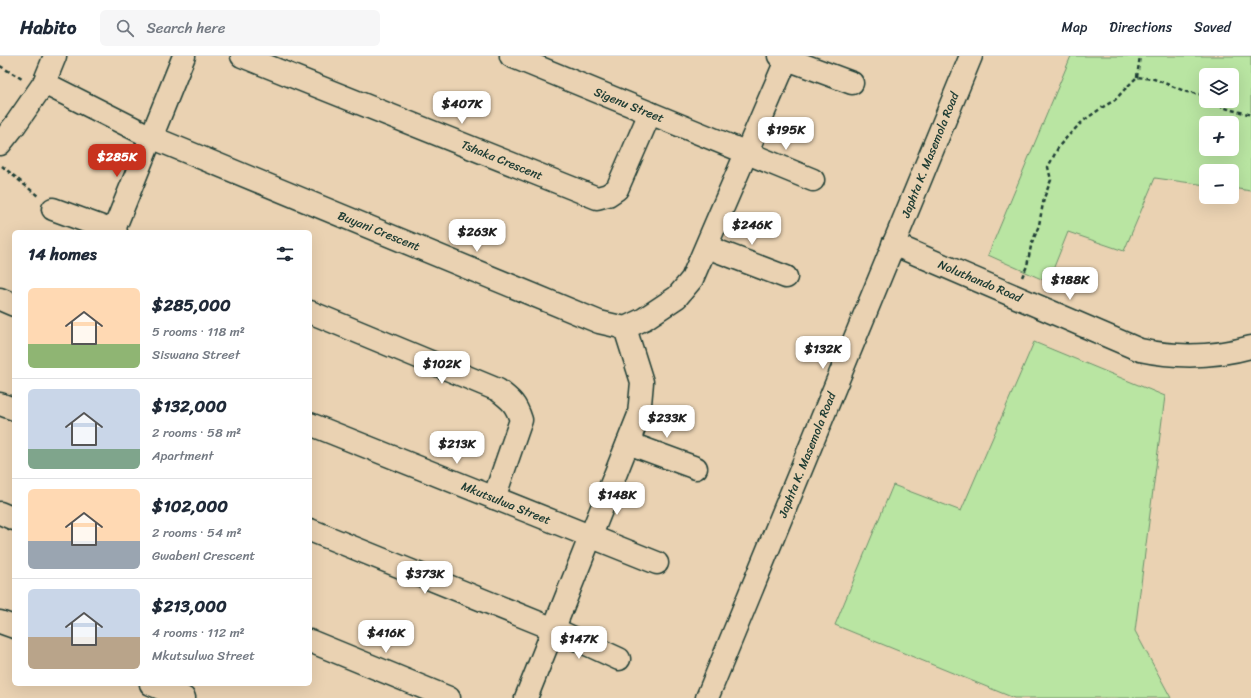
<!DOCTYPE html>
<meta charset="utf-8">
<style>
body{margin:0;font-family:Sriracha,sans-serif;background:#f6f6f7;color:#1f2937;height:100vh;display:flex;flex-direction:column;font-size:15px;white-space:nowrap}
*{box-sizing:border-box;margin:0}
p{font-size:13px;color:#747a83}
.icon{flex:none;width:22px;height:22px;fill:none;stroke:currentColor;stroke-width:2;stroke-linecap:round;stroke-linejoin:round}
.map{position:relative;flex:1;overflow:hidden}
.drawer{position:absolute;left:12px;top:174px;width:300px;height:456px;display:flex;flex-direction:column;background:#fff;border-radius:6px;box-shadow:0 4px 16px #0002}
.drawer>*{flex:none}
.tools{position:absolute;left:1199px;top:12px;display:grid;gap:8px}
.tools a{display:grid;place-items:center;width:40px;height:40px;border-radius:6px;background:#fff;box-shadow:0 4px 16px #0002;font-size:20px}
.price{position:absolute;translate:-50% -34px;padding:0 9px;border-radius:8px;background:#fff;color:#222;font-size:13px;line-height:26px;filter:drop-shadow(0 1px 2px #0008)}
.price::after{content:'';position:absolute;left:50%;top:24px;width:12px;height:9px;margin-left:-6px;background:inherit;clip-path:polygon(0 0,100% 0,50% 100%)}
.price.current{background:#c8321e;color:#fff}
ul{padding:0;list-style:none}
li{display:flex;align-items:center;gap:12px;height:100px;padding:0 16px}
li+li{border-top:1px solid #e0e1e3}
li span{display:grid;place-items:center;flex:none;width:112px;height:80px;border-radius:6px;color:#555}
li>.icon{margin-inline-start:auto}
span .icon{width:48px;height:48px;fill:#fffc;stroke-width:1}
li b{font-size:17px}
h2{display:flex;justify-content:space-between;align-items:center;height:48px;padding:0 16px;font-size:17px}
header{display:flex;align-items:center;gap:24px;box-sizing:border-box;height:56px;padding:0 20px;background:#fff;border-bottom:1px solid #e0e1e3}
header strong{font-size:19px}
nav{display:flex;gap:22px;margin-inline-start:auto;font-size:14px}
.search{width:280px;height:36px;background:#f6f6f7;display:flex;align-items:center;gap:10px;box-sizing:border-box;padding:0 14px;border-radius:6px;color:#747a83;font-size:15px}
.map>svg:first-child{display:block}
</style>
<header>
<strong>Habito</strong>
<div class="search"><svg class="icon" aria-label="search" viewBox="0 0 24 24"><circle cx="10" cy="10" r="6"/><path d="M15 15l6 6"/></svg>Search here</div>
<nav><a>Map</a><a>Directions</a><a>Saved</a></nav>
</header>
<div class="map">
<svg width="1251" height="642" viewBox="0 0 1251 642">
<rect width="100%" height="100%" fill="#ead2b2"/>
<filter id="ink" filterUnits="userSpaceOnUse"><feTurbulence type="fractalNoise" baseFrequency=".025" numOctaves="2"/><feDisplacementMap in="SourceGraphic" scale="8" xChannelSelector="R" yChannelSelector="G"/><feConvolveMatrix kernelMatrix="1 2 1 2 8 2 1 2 1" color-interpolation-filters="sRGB"/></filter>
<g filter="url(#ink)">
<!-- green -->
<g fill="#b9e5a2" stroke="#6c916b" fill-rule="evenodd">
<path d="M1071,0H1251V135L1232,132V115H1206V129L1155,122L1124,195L1068,176L1048,226L988,199ZM1206,19H1232V45H1206ZM1206,67H1232V93H1206Z"/>
<path d="M1034,286L1165,340L1135,575L1171,642H1014L835,569L893,429L961,455Z"/>
</g>
<g fill="none" stroke-linecap="round" stroke-linejoin="round">
<defs>
<g id="minor">
<path d="M242,0L597,142L608,139L617,133L650,57"/>
<path d="M511,0L813,124"/>
<path d="M779,0L852,27"/>
<path d="M44,27L151,81L599,266L625,272L644,263L677,241L692,223L788,0"/>
<path d="M0,88L15,69L44,27L55,0"/>
<path d="M53,153L116,176"/>
<path d="M113,176L184,0"/>
<path d="M893,188L1140,294C1177,302 1215,301 1251,291"/>
<path d="M707,191L786,221"/>
<path d="M0,243L14,249"/>
<path d="M310,256L498,334C511,344 516,348 521,364L494,442"/>
<path d="M0,348L14,353"/>
<path d="M310,368L657,507"/>
<path d="M628,387L696,412"/>
<path d="M0,457L14,463"/>
<path d="M310,474L554,573L619,603"/>
<path d="M0,566L14,571"/>
<path d="M310,585L449,642"/>
<path d="M151,628L184,642"/>
<path d="M526,642L639,359L642,326L625,272"/>
</g>
<path id="major" d="M707,642L971,0"/>
</defs>
<!-- minor casing -->
<use href="#minor" stroke="#1f3d34" stroke-width="25"/>
<!-- major casing -->
<use href="#major" stroke="#1f3d34" stroke-width="25"/>
<!-- path -->
<g stroke="#1f3d34" stroke-width="2.5" stroke-dasharray="4 3" stroke-linecap="butt">
<path d="M0,10L22,23"/>
<path d="M1137,21L1140,0"/>
<path d="M1213,45C1227,55 1236,54 1251,59"/>
<path d="M2,110L38,140"/>
<path d="M1022,221L1027,210L1031,190L1039,169L1044,142L1051,124L1048,111L1059,90L1069,79L1083,65L1103,51L1115,44L1125,33L1137,21L1154,23L1187,36L1199,38L1206,41"/>
</g>
<!-- minor -->
<use href="#minor" stroke="#ead2b2" stroke-width="22"/>
<!-- major -->
<use href="#major" stroke="#ead2b2" stroke-width="22"/>
</g>
</g>
<g text-anchor="middle" dominant-baseline="central" stroke-width="3.5" stroke-linejoin="round" paint-order="stroke">
<!-- street labels -->
<g font-size="12" fill="#1f3d34" stroke="#ead2b2">
<text transform="translate(629 49) rotate(22)">Sigenu Street</text>
<text transform="translate(930 99) rotate(-68)">Japhta K. Masemola Road</text>
<text transform="translate(502 104) rotate(22)">Tshaka Crescent</text>
<text transform="translate(379 175) rotate(22)">Buyani Crescent</text>
<text transform="translate(980 225) rotate(23)">Noluthando Road</text>
<text transform="translate(807 399) rotate(-68)">Japhta K. Masemola Road</text>
<text transform="translate(506 447) rotate(22)">Mkutsulwa Street</text>
</g>
</g>
</svg>
<div class="tools">
<a><svg class="icon" aria-label="layers" viewBox="0 0 24 24"><path d="M12 4l9 5-9 5-9-5zM3 14l9 5 9-5"/></svg></a>
<a>+</a>
<a>−</a>
</div>
<b class="price" style="left:462px;top:69px">$407K</b>
<b class="price" style="left:786px;top:95px">$195K</b>
<b class="price current" style="left:117px;top:122px">$285K</b>
<b class="price" style="left:752px;top:190px">$246K</b>
<b class="price" style="left:477px;top:197px">$263K</b>
<b class="price" style="left:1070px;top:245px">$188K</b>
<b class="price" style="left:823px;top:314px">$132K</b>
<b class="price" style="left:442px;top:329px">$102K</b>
<b class="price" style="left:667px;top:383px">$233K</b>
<b class="price" style="left:457px;top:409px">$213K</b>
<b class="price" style="left:617px;top:460px">$148K</b>
<b class="price" style="left:425px;top:539px">$373K</b>
<b class="price" style="left:386px;top:598px">$416K</b>
<b class="price" style="left:579px;top:604px">$147K</b>
<section class="drawer">
<h2>14 homes<svg class="icon" aria-label="filters" viewBox="0 0 24 24"><path d="M4 7h16M4 17h16"/><circle cx="9" cy="7" r="2"/><circle cx="15" cy="17" r="2"/></svg></h2>
<ul>
<li><span style="background:linear-gradient(#ffd9b3 70%,#8fb573 0)"><svg class="icon" aria-label="home" viewBox="0 0 24 24"><path d="M3 11l9-7 9 7M6 9v11h12V9"/></svg></span><div><b>$285,000</b><p>5 rooms · 118 m²</p><p>Siswana Street</p></div></li>
<li><span style="background:linear-gradient(#c9d6e8 75%,#7fa58c 0)"><svg class="icon" aria-label="home" viewBox="0 0 24 24"><path d="M3 11l9-7 9 7M6 9v11h12V9"/></svg></span><div><b>$132,000</b><p>2 rooms · 58 m²</p><p>Apartment</p></div></li>
<li><span style="background:linear-gradient(#ffd9b3 65%,#9aa5b1 0)"><svg class="icon" aria-label="home" viewBox="0 0 24 24"><path d="M3 11l9-7 9 7M6 9v11h12V9"/></svg></span><div><b>$102,000</b><p>2 rooms · 54 m²</p><p>Gwabeni Crescent</p></div></li>
<li><span style="background:linear-gradient(#c9d6e8 60%,#b9a48a 0)"><svg class="icon" aria-label="home" viewBox="0 0 24 24"><path d="M3 11l9-7 9 7M6 9v11h12V9"/></svg></span><div><b>$213,000</b><p>4 rooms · 112 m²</p><p>Mkutsulwa Street</p></div></li>
</ul>
</section>
</div>
